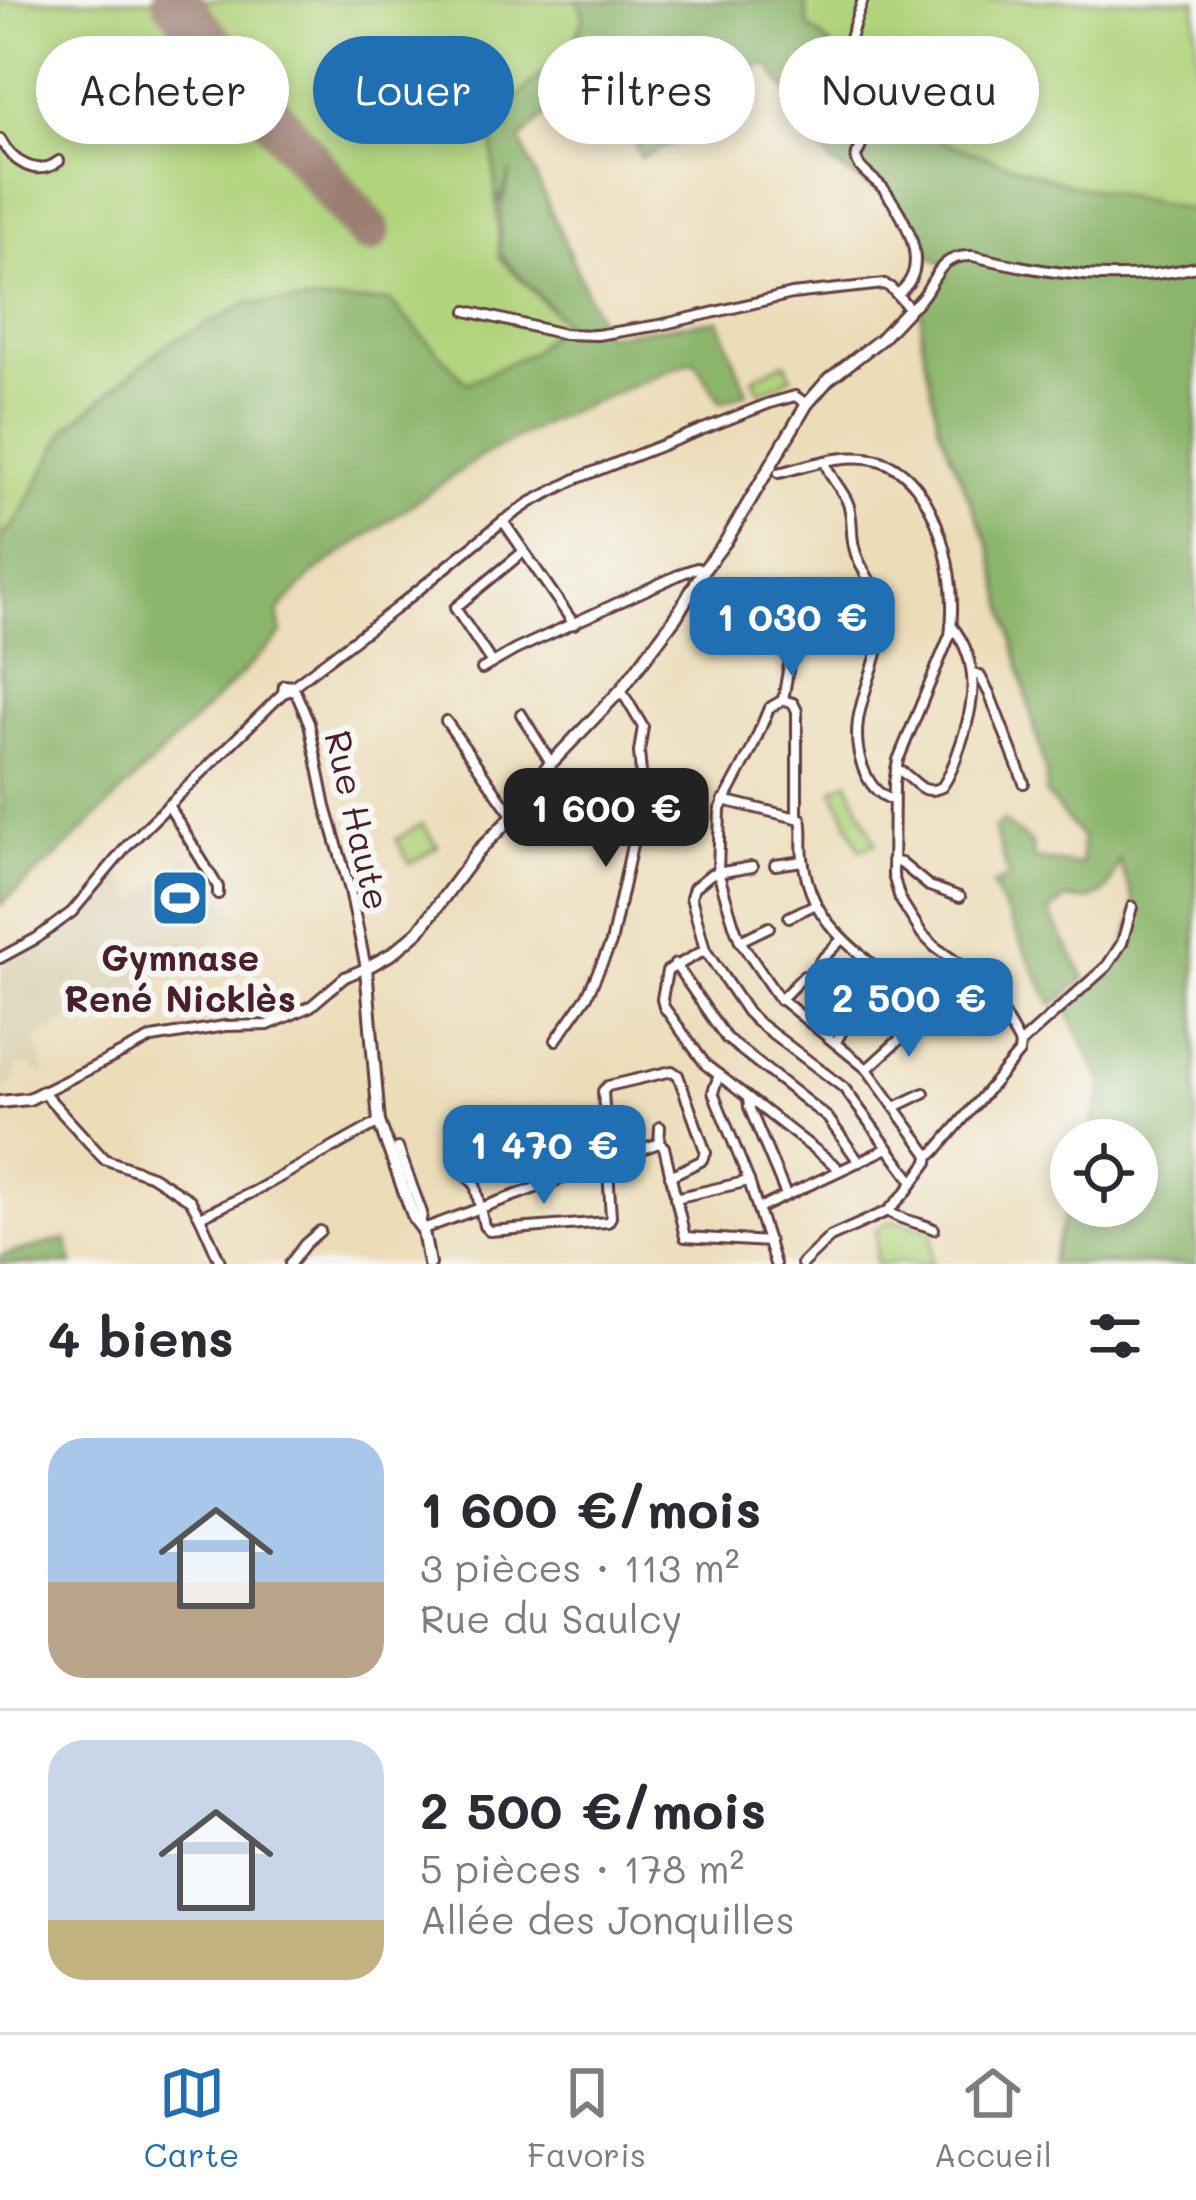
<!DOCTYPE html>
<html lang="fr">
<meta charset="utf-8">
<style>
body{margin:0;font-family:Mali,sans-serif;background:#f7f7f7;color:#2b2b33;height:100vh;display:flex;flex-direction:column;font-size:45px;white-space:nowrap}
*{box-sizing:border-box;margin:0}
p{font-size:39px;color:#7c7c81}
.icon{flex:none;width:66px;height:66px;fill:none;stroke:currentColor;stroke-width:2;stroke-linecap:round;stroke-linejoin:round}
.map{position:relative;height:1264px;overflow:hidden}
.sheet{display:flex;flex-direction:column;background:#fff;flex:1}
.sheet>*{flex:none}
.guide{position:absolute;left:36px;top:36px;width:1125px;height:108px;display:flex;gap:24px}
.tools{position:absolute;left:1050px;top:1119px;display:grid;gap:24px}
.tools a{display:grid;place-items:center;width:108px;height:108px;border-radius:50%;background:#fff;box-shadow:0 6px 18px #0003;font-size:60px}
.price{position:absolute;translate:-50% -102px;padding:0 27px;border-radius:24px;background:#1f6fb2;color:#fff;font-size:39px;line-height:78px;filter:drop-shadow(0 3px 6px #0008)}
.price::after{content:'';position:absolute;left:50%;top:72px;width:36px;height:27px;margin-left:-18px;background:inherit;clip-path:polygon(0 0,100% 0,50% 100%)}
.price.on{background:#222;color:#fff}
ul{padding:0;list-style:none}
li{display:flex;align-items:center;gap:36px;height:300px;padding:0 48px}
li+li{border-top:3px solid #e1e1e2}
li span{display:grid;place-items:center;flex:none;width:336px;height:240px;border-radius:36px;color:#555}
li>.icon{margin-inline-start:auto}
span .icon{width:144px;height:144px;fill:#fffc;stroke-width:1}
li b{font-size:51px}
h2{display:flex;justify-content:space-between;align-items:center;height:144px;padding:0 48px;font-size:51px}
.pill{padding:0 42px;border-radius:54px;background:#fff;box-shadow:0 6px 18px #0003;font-size:42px;line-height:108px}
.pill.on{background:#1f6fb2;color:#fff}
.tabs{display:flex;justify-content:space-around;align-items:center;height:168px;border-top:3px solid #e1e1e2;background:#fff;font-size:33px;color:#7c7c81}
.tabs a{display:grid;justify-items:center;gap:6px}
.tabs .on{color:#1f6fb2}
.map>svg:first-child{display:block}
</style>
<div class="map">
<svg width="1196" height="1264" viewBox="0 0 1196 1264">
<rect width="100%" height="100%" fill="#f6f6f2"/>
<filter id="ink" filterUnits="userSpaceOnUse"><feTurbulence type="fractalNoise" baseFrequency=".00833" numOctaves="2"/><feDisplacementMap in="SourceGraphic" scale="24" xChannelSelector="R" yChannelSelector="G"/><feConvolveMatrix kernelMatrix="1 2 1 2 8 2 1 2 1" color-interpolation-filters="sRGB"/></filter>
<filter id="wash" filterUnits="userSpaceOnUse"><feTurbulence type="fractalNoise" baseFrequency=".004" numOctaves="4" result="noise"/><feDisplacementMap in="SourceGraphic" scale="48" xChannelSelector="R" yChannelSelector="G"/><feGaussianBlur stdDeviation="2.7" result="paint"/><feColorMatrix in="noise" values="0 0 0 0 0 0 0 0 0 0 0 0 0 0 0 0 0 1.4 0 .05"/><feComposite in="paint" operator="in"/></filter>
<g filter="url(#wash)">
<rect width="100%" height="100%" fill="#ecddb9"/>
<!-- built -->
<path fill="#dad0b1" d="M189,854L203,880L208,877L213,885L209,892L215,901L223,897L239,918L175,971L35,1038L46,1075L38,1074L29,1064L19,1065L14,1082L0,1095V964L21,952L38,947L37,943L74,917L116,865L137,903Z"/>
<!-- green -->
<g fill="#b0d37c" stroke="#7d7954" stroke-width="3">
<path d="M0,0H578L584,18L570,48L491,121L500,258L563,322L532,352L467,384L390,301L249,303L166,345L67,428L17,521L0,539Z"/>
<path d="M805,0H1196V211L1067,184L942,142L808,26Z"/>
<path d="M785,362L792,377L760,393L753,378Z"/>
<path d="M848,782L876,843L860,850L833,789Z"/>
<path d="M422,824L438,846L410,864L396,839Z"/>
<path d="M891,1221L907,1223L932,1232L931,1264H876V1229Z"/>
</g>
<!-- forest -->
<g fill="#8cb56c" stroke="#6b6a4c" stroke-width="3">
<path d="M578,0H805L808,26L942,142L1067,184L1196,211V1264H1050L1071,1196V1206H1137V1140H1088L1104,1086L1064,1003L1121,959L1136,908L1119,860C1108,894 1102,903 1066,899L1049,912L1085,978L1052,1005L992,885L1009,877L994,829L1003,821L1032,844L1034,859L1081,865L1082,838L1046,794V774L990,548L939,427L922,341L921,308L939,289L947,267L926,254L900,204L832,164L769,65L713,70L731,118L641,158L598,63L520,140L605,335L719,320L747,393L721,403L694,360L557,417L480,457L316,571L278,611L282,634L59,854L0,905V539L17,521L67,429L166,345L249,303L390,301L467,383L532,352L563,321L500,254V210L511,171L497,206L491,121L570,48L584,18Z"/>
<path d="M66,1239L73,1264H0V1256Z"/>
</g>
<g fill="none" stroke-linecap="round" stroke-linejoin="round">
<!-- runway -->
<path stroke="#9b7e72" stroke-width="45" d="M175,0L368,231"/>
</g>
</g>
<g filter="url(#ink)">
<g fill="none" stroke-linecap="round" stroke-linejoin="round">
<defs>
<g id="street">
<path d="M863,0C849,40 840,56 849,99C852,110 861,133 861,144C861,153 854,152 857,161C860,171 876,180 883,188C904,216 935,268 897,294"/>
<path d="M0,139C12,162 37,178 59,161"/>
<path d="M909,309C938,291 930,254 973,256C1048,274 1120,285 1196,267"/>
<path d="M467,311L563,334L597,335L660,325L792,294L884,284L891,288L909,308"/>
<path d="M825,461C829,478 840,486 847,501C854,516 850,531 854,547C860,576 884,587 882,624C879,675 843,715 863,768C869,783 877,795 893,800"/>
<path d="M779,473C811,465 847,451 881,461C939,479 959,584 950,635L898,760L894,783L893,875L900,899L922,934L935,947L985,982L1020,1044"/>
<path d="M503,521L574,624"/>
<path d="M492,663L455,608L523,552"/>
<path d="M482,669L515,650L685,572L697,568L703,571"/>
<path d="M973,673L980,676L989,693L1024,783"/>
<path d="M283,693L292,690L293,686L395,609L503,521L531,502L578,478L770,403L795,396L807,404"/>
<path d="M783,700L798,612"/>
<path d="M521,714L551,763"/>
<path d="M446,721L512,815"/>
<path d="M896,769C915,776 919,798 942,787C950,776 954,764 958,752C974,708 983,664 951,625"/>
<path d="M723,800L801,819C804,832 801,844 803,857C808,910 836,935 874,966L872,977L836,1042"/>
<path d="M168,805L218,887V894"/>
<path d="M797,818V711L793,703L783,700L769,708L751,751L720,809L718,872L734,925L740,941L777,996L867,1069L929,1155"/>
<path d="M892,861L901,863L929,886L960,897"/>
<path d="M775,865L803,861"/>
<path d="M752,867L711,874L694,888L691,897L705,950L747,1012L756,1021L844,1088L913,1182"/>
<path d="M789,917L816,904"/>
<path d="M740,941L769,927"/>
<path d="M705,950L667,971L662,999L664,1007L706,1065L836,1166L838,1171"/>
<path d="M0,958L37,938L72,912L128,845L283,693L284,685L293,686"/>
<path d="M820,961L841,940"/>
<path d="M675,964L726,1038L828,1118L859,1162"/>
<path d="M780,1000L804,976"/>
<path d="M949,1006L977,1012L1002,1011"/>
<path d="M556,1040L587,996L611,943L643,794L639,752L643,727L621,690"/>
<path d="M867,1069L899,1040L902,1029"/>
<path d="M719,1075L713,1092L749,1181L775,1264"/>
<path d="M748,1098L749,1107L786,1195"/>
<path d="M895,1107L924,1093"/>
<path d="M660,1127L659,1143L664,1147L685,1237L769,1242"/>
<path d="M398,1148L422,1213L421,1220"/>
<path d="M463,1173L475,1184L484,1226L489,1231L608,1222L611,1217L603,1091L608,1086L672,1071L678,1075L706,1153L701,1161L670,1176"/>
<path d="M675,1198L749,1181"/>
<path d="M758,1209L888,1148"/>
<path d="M888,1211C901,1221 919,1222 934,1229"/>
<path d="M200,1217L255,1191L379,1122"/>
<path d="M423,1229L659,1143"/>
<path d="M221,1264L200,1217L190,1200L152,1176L104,1159L43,1092L152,1038L225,1026L268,1025L311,1006L345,977L366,968L350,890L326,807L309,723L293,686"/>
<path d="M290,1264L305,1244L320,1231"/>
<path d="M802,1264L830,1237L888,1211L906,1192L928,1162L929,1155L935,1152L1019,1053L1020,1044L1107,966L1122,943L1132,907"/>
</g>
<g id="secondary">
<path d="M0,1102L29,1099L43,1092"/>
<path d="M422,1226L429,1264"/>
<path d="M422,1229L414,1218L379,1122L366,968L393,953L419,931L478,851L509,820L532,783L621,690L676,617L703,571L726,541L807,404L828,380L881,339L909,309"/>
</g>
</defs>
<!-- street casing -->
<use href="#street" stroke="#623c40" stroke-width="14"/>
<!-- secondary casing -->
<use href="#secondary" stroke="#623c40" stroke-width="16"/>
<!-- street -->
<use href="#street" stroke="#fff" stroke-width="8"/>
<!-- secondary -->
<use href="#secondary" stroke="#fff" stroke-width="10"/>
</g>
</g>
<!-- icons -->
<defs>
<symbol id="stadium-square" viewBox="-11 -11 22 22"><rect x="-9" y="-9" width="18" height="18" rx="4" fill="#1f6fb2" stroke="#f6f6f2"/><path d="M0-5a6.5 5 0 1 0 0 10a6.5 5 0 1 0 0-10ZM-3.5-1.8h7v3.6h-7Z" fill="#fff"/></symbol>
</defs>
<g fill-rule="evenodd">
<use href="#stadium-square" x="147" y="865" width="66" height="66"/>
</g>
<g text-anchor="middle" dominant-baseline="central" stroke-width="12" stroke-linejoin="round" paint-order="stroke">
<!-- street labels -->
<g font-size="36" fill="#4a1f2b" stroke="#f6f6f2">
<text transform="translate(359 820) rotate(77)">Rue Haute</text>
</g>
<!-- poi labels -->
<g font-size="36" font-weight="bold" fill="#4a1f2b" stroke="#f6f6f2">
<text x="180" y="956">Gymnase<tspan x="180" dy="41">René Nicklès</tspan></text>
</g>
</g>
</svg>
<div class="tools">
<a><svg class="icon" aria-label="locate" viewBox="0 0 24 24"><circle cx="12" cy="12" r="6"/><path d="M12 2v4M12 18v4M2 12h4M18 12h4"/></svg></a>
</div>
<b class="price" style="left:792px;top:679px">1 030 €</b>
<b class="price on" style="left:606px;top:870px">1 600 €</b>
<b class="price" style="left:909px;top:1060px">2 500 €</b>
<b class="price" style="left:544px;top:1207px">1 470 €</b>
<div class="guide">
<a class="pill">Acheter</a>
<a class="pill on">Louer</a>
<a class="pill">Filtres</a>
<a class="pill">Nouveau</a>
</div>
</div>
<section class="sheet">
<h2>4 biens<svg class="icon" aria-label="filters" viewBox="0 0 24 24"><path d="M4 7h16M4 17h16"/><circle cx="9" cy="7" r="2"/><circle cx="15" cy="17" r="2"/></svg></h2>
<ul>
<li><span style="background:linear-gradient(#a9c7e8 60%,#b9a48a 0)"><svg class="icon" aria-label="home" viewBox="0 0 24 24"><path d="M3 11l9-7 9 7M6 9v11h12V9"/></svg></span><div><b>1 600 €/mois</b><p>3 pièces · 113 m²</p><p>Rue du Saulcy</p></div></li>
<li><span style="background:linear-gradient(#c9d6e8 75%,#c2b280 0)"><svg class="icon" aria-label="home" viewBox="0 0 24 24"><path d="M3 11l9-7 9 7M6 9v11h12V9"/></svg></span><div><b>2 500 €/mois</b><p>5 pièces · 178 m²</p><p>Allée des Jonquilles</p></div></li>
</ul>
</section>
<nav class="tabs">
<a class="on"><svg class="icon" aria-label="map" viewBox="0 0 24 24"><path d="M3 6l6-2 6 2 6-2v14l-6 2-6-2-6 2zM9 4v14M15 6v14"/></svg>Carte</a>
<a><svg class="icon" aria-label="saved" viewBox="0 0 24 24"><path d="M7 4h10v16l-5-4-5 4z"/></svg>Favoris</a>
<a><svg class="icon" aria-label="home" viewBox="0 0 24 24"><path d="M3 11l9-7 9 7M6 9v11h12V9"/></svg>Accueil</a>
</nav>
